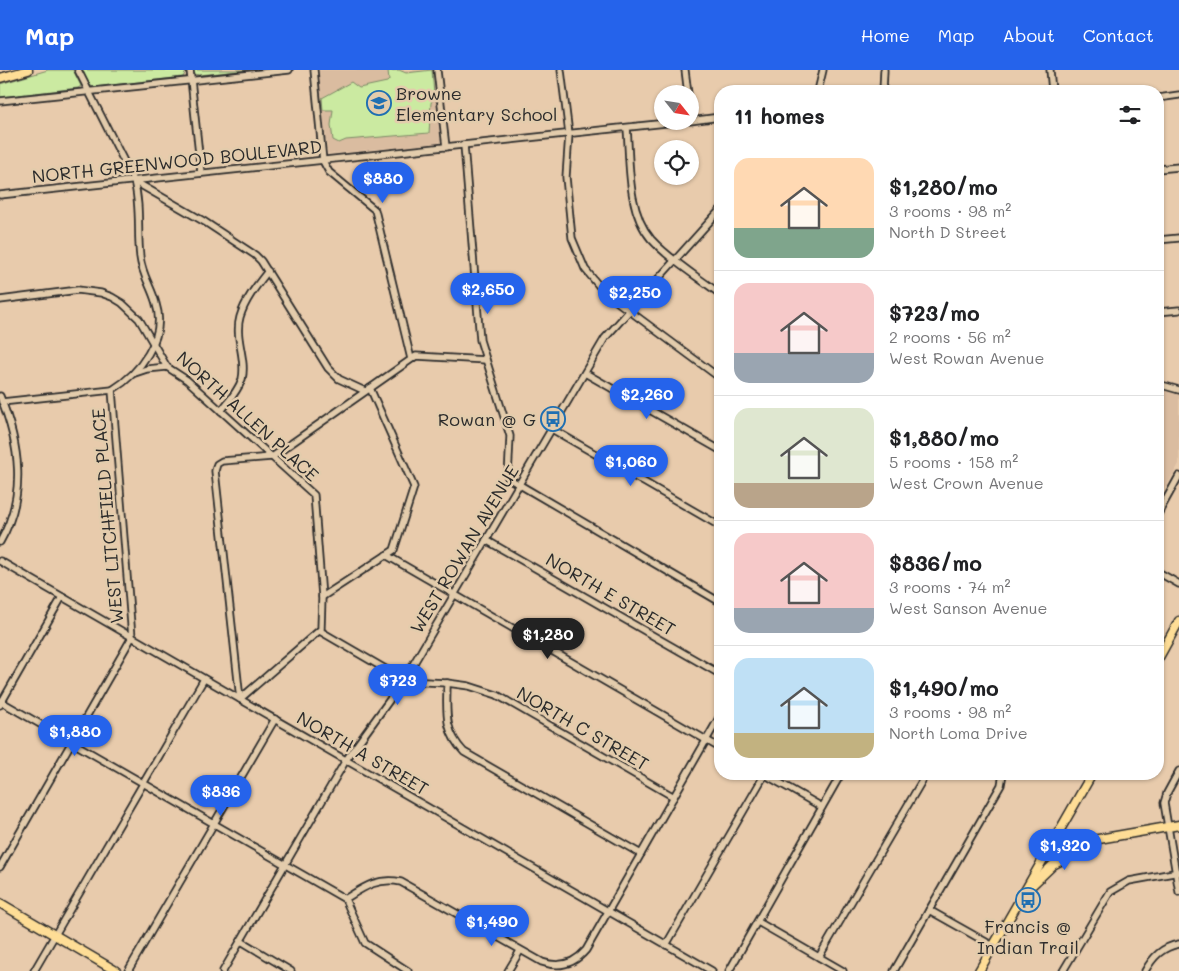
<!DOCTYPE html>
<meta charset="utf-8">
<style>
body{margin:0;font-family:Mali,sans-serif;background:#f2f2f2;color:#202124;height:100vh;display:flex;flex-direction:column;font-size:19px;white-space:nowrap}
*{box-sizing:border-box;margin:0}
p{font-size:16px;color:#757577}
.icon{flex:none;width:28px;height:28px;fill:none;stroke:currentColor;stroke-width:2;stroke-linecap:round;stroke-linejoin:round}
.map{position:relative;flex:1;overflow:hidden}
.side{position:absolute;left:714px;top:15px;width:450px;height:695px;display:flex;flex-direction:column;background:#fff;border-radius:20px;box-shadow:0 1px 4px #0004}
.side>*{flex:none}
.needle{width:32px;rotate:120deg}
.tools{position:absolute;left:654px;top:15px;display:grid;gap:10px}
.tools a{display:grid;place-items:center;width:45px;height:45px;border-radius:50%;background:#fff;box-shadow:0 1px 4px #0004;font-size:25px}
.price{position:absolute;translate:-50% -42px;padding:0 11px;border-radius:18px;background:#2563eb;color:#fff;font-size:16px;line-height:32px;filter:drop-shadow(0 1px 2px #0008)}
.price::after{content:'';position:absolute;left:50%;top:30px;width:15px;height:11px;margin-left:-8px;background:inherit;clip-path:polygon(0 0,100% 0,50% 100%)}
.price.on{background:#222;color:#fff}
ul{padding:0;list-style:none}
li{display:flex;align-items:center;gap:15px;height:125px;padding:0 20px}
li+li{border-top:1px solid #e0e0e0}
li span{display:grid;place-items:center;flex:none;width:140px;height:100px;border-radius:15px;color:#555}
li>.icon{margin-inline-start:auto}
span .icon{width:60px;height:60px;fill:#fffc;stroke-width:1}
li b{font-size:21px}
h2{display:flex;justify-content:space-between;align-items:center;height:60px;padding:0 20px;font-size:21px}
header{display:flex;align-items:center;gap:30px;box-sizing:border-box;height:70px;padding:0 25px;background:#2563eb;color:#fff}
header strong{font-size:24px}
nav{display:flex;gap:28px;margin-inline-start:auto;font-size:18px}
.map>svg:first-child{display:block}
</style>
<header>
<strong>Map</strong>
<nav><a>Home</a><a>Map</a><a>About</a><a>Contact</a></nav>
</header>
<div class="map">
<svg width="1179" height="901" viewBox="0 0 1179 901">
<rect width="100%" height="100%" fill="#e8cbac"/>
<filter id="ink" filterUnits="userSpaceOnUse"><feTurbulence type="fractalNoise" baseFrequency=".02" numOctaves="2"/><feDisplacementMap in="SourceGraphic" scale="10" xChannelSelector="R" yChannelSelector="G"/><feConvolveMatrix kernelMatrix="1 2 1 2 8 2 1 2 1" color-interpolation-filters="sRGB"/></filter>
<g filter="url(#ink)">
<!-- built -->
<g fill="#dabca0">
<path d="M317,0H433L441,67L439,73L328,84Z"/>
<path d="M1158,319L1179,325V394L1158,431Z"/>
</g>
<!-- green -->
<g fill="#cbeaa1" stroke="#7b8a66">
<path d="M48,0H73L81,16L78,18L0,27V14Z"/>
<path d="M82,0H186V2L183,7L94,17L89,15Z"/>
<path d="M193,0H250L199,5L194,4Z"/>
<path d="M399,0L406,3L432,0L434,25L431,33L429,63L346,70L339,73L333,70L331,55L333,40H323L322,28L351,12L359,18L387,12L389,10L388,1Z"/>
</g>
<g fill="none" stroke-linecap="round" stroke-linejoin="round">
<defs>
<g id="minor">
<path d="M190,0L201,103"/>
<path d="M314,0L323,91L329,102L375,140L411,289"/>
<path d="M437,0L446,77"/>
<path d="M561,0L569,64L566,107L572,168L585,199L604,222L720,308"/>
<path d="M685,0L688,24"/>
<path d="M1050,0L1052,21"/>
<path d="M818,21L823,0"/>
<path d="M883,21L884,0"/>
<path d="M1158,28L1179,25"/>
<path d="M0,31L289,0"/>
<path d="M690,51L720,47"/>
<path d="M627,58C630,93 627,141 651,169C670,190 698,207 720,224"/>
<path d="M464,75L480,270L510,366L508,408L720,532"/>
<path d="M1158,99L1179,97"/>
<path d="M134,111L205,152L255,185L261,191L328,298L339,309L365,321"/>
<path d="M0,125L685,51"/>
<path d="M1158,170L1179,168"/>
<path d="M0,230L78,220L101,223L112,227L122,233L139,249L167,297L187,310L314,425L322,527L321,559L240,629"/>
<path d="M1158,242L1179,240"/>
<path d="M135,303L147,299L167,297"/>
<path d="M585,303L720,380"/>
<path d="M1158,314L1179,320"/>
<path d="M0,326C20,375 27,425 0,472"/>
<path d="M2,332L112,320"/>
<path d="M221,341C229,331 238,321 242,309C247,289 234,268 240,247C245,230 257,215 268,201"/>
<path d="M552,359L720,456"/>
<path d="M1158,444L1179,406"/>
<path d="M486,470L720,604"/>
<path d="M386,485L720,678"/>
<path d="M0,491L712,901"/>
<path d="M1158,502L1179,514"/>
<path d="M322,527L394,480L414,417L370,318"/>
<path d="M320,561L406,611L447,613C447,641 443,660 464,682L641,784"/>
<path d="M447,613L469,616L497,625L674,727"/>
<path d="M240,629L215,401L217,394L222,391L272,387L416,286L486,290"/>
<path d="M0,631L345,829L365,873L408,901"/>
<path d="M0,635L62,527"/>
<path d="M1179,701L1167,723L1164,733L1179,822"/>
<path d="M764,704L822,737"/>
<path d="M0,797L132,567L112,320C139,304 167,268 156,234C152,218 142,205 140,187C137,162 141,136 134,111L78,0"/>
<path d="M345,829C364,817 378,807 401,812L542,892C559,898 574,894 586,880L720,646"/>
<path d="M929,840L993,876"/>
<path d="M758,852L843,901"/>
<path d="M241,871L291,901"/>
<path d="M666,875L765,704"/>
<path d="M819,887L926,704"/>
<path d="M34,901L204,609"/>
<path d="M128,901L275,649"/>
<path d="M223,901L346,690L404,610L605,268L720,140"/>
<path d="M508,901L520,881"/>
<path d="M729,901L841,704"/>
<path d="M894,901L1001,715L1003,704"/>
<path d="M1063,901L1110,822L1129,811L1179,802"/>
<path d="M1145,901C1153,887 1162,877 1179,874"/>
</g>
<g id="major">
<path d="M0,8L28,0"/>
<path d="M1158,589L1179,551"/>
<path d="M1055,769L1070,774L1179,755"/>
<path d="M1030,817L1053,795L1094,773"/>
<path d="M0,833L116,901"/>
<path d="M979,901L1092,704"/>
</g>
</defs>
<!-- minor casing -->
<use href="#minor" stroke="#2b2b2b" stroke-width="9"/>
<!-- major casing -->
<use href="#major" stroke="#2b2b2b" stroke-width="11"/>
<!-- minor -->
<use href="#minor" stroke="#e3ccac" stroke-width="5.5"/>
<!-- major -->
<use href="#major" stroke="#fedd96" stroke-width="8"/>
</g>
</g>
<!-- icons -->
<defs>
<symbol id="school-ring" viewBox="-11 -11 22 22"><circle r="9.5" fill="#e3ccac" stroke="#1f6fb2" stroke-width="1.5"/><path d="M0-5L7-2L0 1L-7-2ZM-4 1L0 2.5L4 1V4Q0 6-4 4Z" fill="#1f6fb2"/></symbol>
<symbol id="bus-ring" viewBox="-11 -11 22 22"><circle r="9.5" fill="#e3ccac" stroke="#1f6fb2" stroke-width="1.5"/><path d="M-5-6H5V4H4V6H2V4H-2V6H-4V4H-5ZM-3.5-4V0h7V-4ZM-3.5 1.2v1.5H-2V1.2ZM2 1.2v1.5H3.5V1.2Z" fill="#1f6fb2"/></symbol>
</defs>
<g fill-rule="evenodd">
<use href="#school-ring" x="365" y="19" width="28" height="28"/>
<use href="#bus-ring" x="539" y="335" width="28" height="28"/>
<use href="#bus-ring" x="1014" y="816" width="28" height="28"/>
</g>
<g text-anchor="middle" dominant-baseline="central" stroke-width="5" stroke-linejoin="round" paint-order="stroke">
<!-- poi labels -->
<g font-size="18" fill="#2b2b2b" stroke="#e3ccac" text-anchor="start">
<text x="396" y="23">Browne<tspan x="396" dy="21">Elementary School</tspan></text>
<text x="536" y="349" text-anchor="end">Rowan @ G</text>
<text x="1028" y="856" text-anchor="middle">Francis @<tspan x="1028" dy="21">Indian Trail</tspan></text>
</g>
<!-- street labels -->
<g font-size="18" fill="#2b2b2b" stroke="#e3ccac">
<text transform="translate(177 91) rotate(-6)">NORTH GREENWOOD BOULEVARD</text>
<text transform="translate(248 346) rotate(42)">NORTH ALLEN PLACE</text>
<text transform="translate(107 446) rotate(-95)">WEST LITCHFIELD PLACE</text>
<text transform="translate(464 479) rotate(-59)">WEST ROWAN AVENUE</text>
<text transform="translate(611 524) rotate(30)">NORTH E STREET</text>
<text transform="translate(583 658) rotate(30)">NORTH C STREET</text>
<text transform="translate(363 683) rotate(30)">NORTH A STREET</text>
</g>
</g>
</svg>
<div class="tools">
<a><svg class="needle" viewBox="-14 -14 28 28"><path d="M0-13l5 13h-10z" fill="#e53935"/><path d="M0 13l5-13h-10z" fill="#757577"/></svg></a>
<a><svg class="icon" aria-label="locate" viewBox="0 0 24 24"><circle cx="12" cy="12" r="6"/><path d="M12 2v4M12 18v4M2 12h4M18 12h4"/></svg></a>
</div>
<b class="price" style="left:383px;top:134px">$880</b>
<b class="price" style="left:488px;top:245px">$2,650</b>
<b class="price" style="left:635px;top:248px">$2,250</b>
<b class="price" style="left:647px;top:350px">$2,260</b>
<b class="price" style="left:631px;top:417px">$1,060</b>
<b class="price on" style="left:548px;top:590px">$1,280</b>
<b class="price" style="left:398px;top:636px">$723</b>
<b class="price" style="left:75px;top:687px">$1,880</b>
<b class="price" style="left:221px;top:747px">$836</b>
<b class="price" style="left:1065px;top:801px">$1,320</b>
<b class="price" style="left:492px;top:877px">$1,490</b>
<section class="side">
<h2>11 homes<svg class="icon" aria-label="filters" viewBox="0 0 24 24"><path d="M4 7h16M4 17h16"/><circle cx="9" cy="7" r="2"/><circle cx="15" cy="17" r="2"/></svg></h2>
<ul>
<li><span style="background:linear-gradient(#ffd9b3 70%,#7fa58c 0)"><svg class="icon" aria-label="home" viewBox="0 0 24 24"><path d="M3 11l9-7 9 7M6 9v11h12V9"/></svg></span><div><b>$1,280/mo</b><p>3 rooms · 98 m²</p><p>North D Street</p></div></li>
<li><span style="background:linear-gradient(#f6c9c9 70%,#9aa5b1 0)"><svg class="icon" aria-label="home" viewBox="0 0 24 24"><path d="M3 11l9-7 9 7M6 9v11h12V9"/></svg></span><div><b>$723/mo</b><p>2 rooms · 56 m²</p><p>West Rowan Avenue</p></div></li>
<li><span style="background:linear-gradient(#dfe7d0 75%,#b9a48a 0)"><svg class="icon" aria-label="home" viewBox="0 0 24 24"><path d="M3 11l9-7 9 7M6 9v11h12V9"/></svg></span><div><b>$1,880/mo</b><p>5 rooms · 158 m²</p><p>West Crown Avenue</p></div></li>
<li><span style="background:linear-gradient(#f6c9c9 75%,#9aa5b1 0)"><svg class="icon" aria-label="home" viewBox="0 0 24 24"><path d="M3 11l9-7 9 7M6 9v11h12V9"/></svg></span><div><b>$836/mo</b><p>3 rooms · 74 m²</p><p>West Sanson Avenue</p></div></li>
<li><span style="background:linear-gradient(#bfe0f5 75%,#c2b280 0)"><svg class="icon" aria-label="home" viewBox="0 0 24 24"><path d="M3 11l9-7 9 7M6 9v11h12V9"/></svg></span><div><b>$1,490/mo</b><p>3 rooms · 98 m²</p><p>North Loma Drive</p></div></li>
</ul>
</section>
</div>
